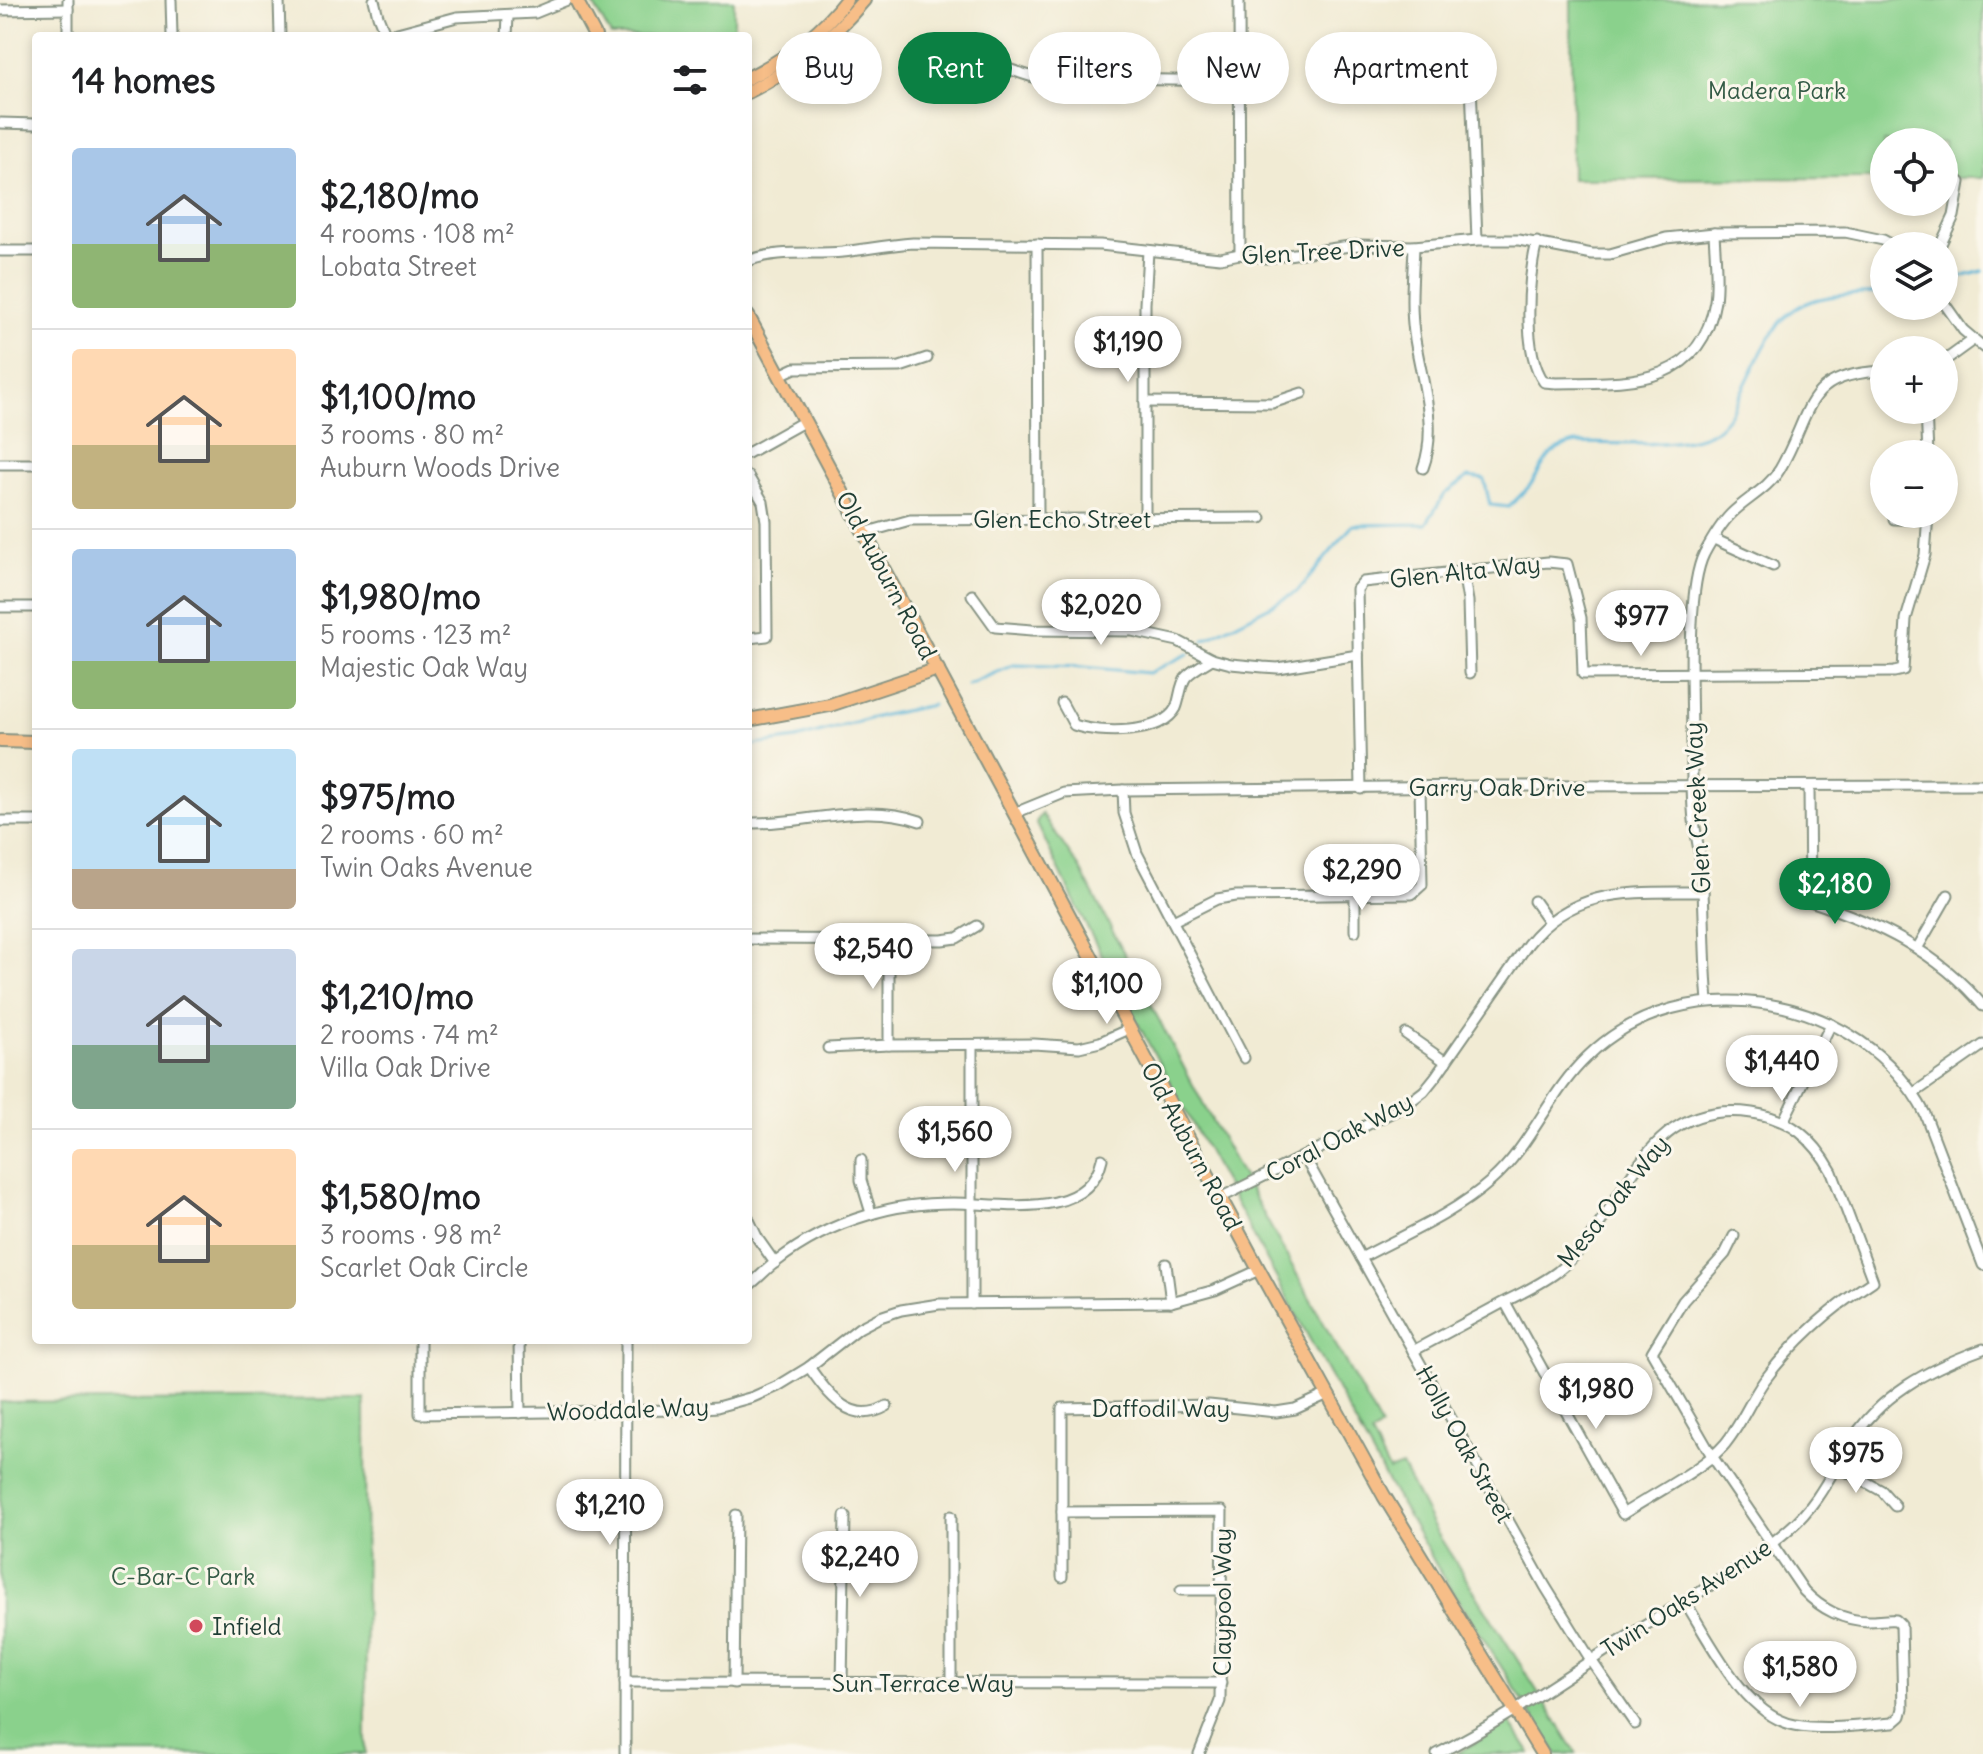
<!DOCTYPE html>
<meta charset="utf-8">
<style>
body{margin:0;font-family:Delius,sans-serif;background:#f6f6f6;color:#202124;height:100vh;display:flex;flex-direction:column;font-size:30px;white-space:nowrap}
*{box-sizing:border-box;margin:0}
p{font-size:26px;color:#757577}
.icon{flex:none;width:44px;height:44px;fill:none;stroke:currentColor;stroke-width:2;stroke-linecap:round;stroke-linejoin:round}
.map{position:relative;flex:1;overflow:hidden}
.side{position:absolute;left:32px;top:32px;width:720px;height:1312px;display:flex;flex-direction:column;background:#fff;border-radius:8px;box-shadow:0 4px 12px #0003}
.side>*{flex:none}
.hud{position:absolute;left:776px;top:32px;width:760px;height:72px;display:flex;gap:16px}
.fabs{position:absolute;left:1870px;top:128px;display:grid;gap:16px}
.fabs a{display:grid;place-items:center;width:88px;height:88px;border-radius:50%;background:#fff;box-shadow:0 4px 12px #0003;font-size:40px}
.price{position:absolute;translate:-50% -68px;padding:0 18px;border-radius:28px;background:#fff;color:#222;font-size:26px;line-height:52px;filter:drop-shadow(0 2px 4px #0008)}
.price::after{content:'';position:absolute;left:50%;top:48px;width:24px;height:18px;margin-left:-12px;background:inherit;clip-path:polygon(0 0,100% 0,50% 100%)}
.price.current{background:#0b8043;color:#fff}
ul{padding:0;list-style:none}
li{display:flex;align-items:center;gap:24px;height:200px;padding:0 40px}
li+li{border-top:2px solid #e0e0e0}
li span{display:grid;place-items:center;flex:none;width:224px;height:160px;border-radius:8px;color:#555}
li>.icon{margin-inline-start:auto}
span .icon{width:96px;height:96px;fill:#fffc;stroke-width:1}
li b{font-size:34px}
h2{display:flex;justify-content:space-between;align-items:center;height:96px;padding:0 40px;font-size:34px}
.pill{padding:0 28px;border-radius:36px;background:#fff;box-shadow:0 4px 12px #0003;font-size:28px;line-height:72px}
.pill.current{background:#0b8043;color:#fff}
.map>svg:first-child{display:block}
</style>
<div class="map">
<svg width="1983" height="1754" viewBox="0 0 1983 1754">
<rect width="100%" height="100%" fill="#fbf7ec"/>
<filter id="ink" filterUnits="userSpaceOnUse"><feTurbulence type="fractalNoise" baseFrequency=".0125" numOctaves="2"/><feDisplacementMap in="SourceGraphic" scale="16" xChannelSelector="R" yChannelSelector="G"/><feConvolveMatrix kernelMatrix="1 2 1 2 8 2 1 2 1" color-interpolation-filters="sRGB"/></filter>
<filter id="wash" filterUnits="userSpaceOnUse"><feTurbulence type="fractalNoise" baseFrequency=".006" numOctaves="4" result="noise"/><feDisplacementMap in="SourceGraphic" scale="32" xChannelSelector="R" yChannelSelector="G"/><feGaussianBlur stdDeviation="1.8" result="paint"/><feColorMatrix in="noise" values="0 0 0 0 0 0 0 0 0 0 0 0 0 0 0 0 0 1.4 0 .05"/><feComposite in="paint" operator="in"/></filter>
<g filter="url(#wash)">
<rect width="100%" height="100%" fill="#f1ebd4"/>
<!-- green -->
<g fill="#8ad18c" stroke="#548760" stroke-width="2">
<path d="M591,0H734V28L718,36H611Z"/>
<path d="M1571,0H1983V178H1944V142H1884V178L1572,179Z"/>
<path d="M1042,814L1080,869L1203,1104L1381,1427L1371,1435L1389,1471L1402,1466L1434,1528L1577,1754H1557L1438,1568L1382,1472L1137,1022L1087,927L1036,822Z"/>
<path d="M365,1399L366,1754H0V1402Z"/>
<path d="M1510,1722L1531,1754H1456Z"/>
</g>
<g fill="none" stroke-linecap="round" stroke-linejoin="round">
<!-- stream -->
<g stroke="#5ab5d8" stroke-width="3">
<path d="M1946,281L1983,271"/>
<path d="M1204,640L1297,592L1353,525L1426,524L1445,494L1468,477L1484,479L1490,505L1509,507C1516,499 1525,492 1531,484C1546,462 1547,449 1576,443C1608,443 1690,449 1715,430C1730,419 1737,401 1745,385C1785,302 1792,296 1884,293"/>
<path d="M967,685L1014,665L1084,667L1149,673L1188,654"/>
<path d="M748,746L796,739L884,715L932,705"/>
</g>
</g>
</g>
<g filter="url(#ink)">
<g fill="none" stroke-linecap="round" stroke-linejoin="round">
<defs>
<g id="minor">
<path d="M68,0V36"/>
<path d="M171,0L172,36"/>
<path d="M279,0L280,36"/>
<path d="M374,0L378,16L386,36L457,17L535,13L567,0"/>
<path d="M1239,0L1240,254"/>
<path d="M0,10L68,9"/>
<path d="M507,36L508,16"/>
<path d="M1008,69L1036,78L1239,81"/>
<path d="M1386,84L1471,83L1477,240"/>
<path d="M0,123L36,124"/>
<path d="M1537,242C1528,278 1522,352 1544,382L1556,383C1624,382 1701,389 1715,301C1718,280 1715,255 1714,233"/>
<path d="M1037,244L1038,520"/>
<path d="M1414,246C1413,275 1410,304 1414,333C1420,376 1439,425 1423,468"/>
<path d="M1940,246L1954,216L1960,182"/>
<path d="M0,251H36"/>
<path d="M748,261C778,249 811,255 843,252C867,249 889,245 913,243L1100,245L1220,258L1240,254L1267,258L1357,245L1414,246L1477,240H1519L1592,254H1610L1666,238L1714,233L1845,232L1883,240L1894,246"/>
<path d="M1944,303L1963,330L1983,347"/>
<path d="M1944,361L1973,340"/>
<path d="M780,375L795,368L900,367L927,358"/>
<path d="M1145,402L1272,403L1302,393"/>
<path d="M1926,410L1928,454"/>
<path d="M748,453L805,421"/>
<path d="M0,464H36"/>
<path d="M748,476L763,502L766,521L767,636L748,638"/>
<path d="M1145,519V304L1148,251"/>
<path d="M1894,519L1928,520"/>
<path d="M864,533L910,520L1261,518"/>
<path d="M1714,539L1773,566"/>
<path d="M1463,572L1468,601L1470,673"/>
<path d="M972,595L995,627L1032,630L1132,631L1178,641L1212,659L1231,664L1263,667L1278,668L1358,655"/>
<path d="M0,607H36"/>
<path d="M1062,703L1074,725C1100,734 1161,735 1176,708C1180,699 1180,685 1186,677C1192,670 1204,664 1212,659"/>
<path d="M1809,787L1810,901C1877,923 1937,951 1983,1006"/>
<path d="M1361,789L1357,589L1363,582L1548,562L1567,564L1581,618L1583,674L1894,672L1903,670L1906,619L1925,555L1928,514"/>
<path d="M1123,790L1124,813L1137,853L1244,1058"/>
<path d="M1015,813L1064,793L1123,790L1475,786L1983,785"/>
<path d="M0,821H36"/>
<path d="M748,823C806,825 863,801 920,821"/>
<path d="M1355,895V931"/>
<path d="M1534,901L1549,922"/>
<path d="M1173,921L1217,899L1236,896L1412,894L1422,885L1420,787"/>
<path d="M889,938V1045"/>
<path d="M748,939L942,940L957,938L977,926"/>
<path d="M1918,947L1948,895"/>
<path d="M1708,1001C1704,958 1705,916 1702,874C1701,856 1696,838 1694,820C1691,794 1692,767 1692,741C1692,697 1686,590 1704,554C1711,541 1721,524 1731,514C1747,498 1768,489 1780,469C1814,410 1802,374 1884,371"/>
<path d="M1406,1034L1446,1062"/>
<path d="M972,1045V1304"/>
<path d="M828,1048L889,1045L1034,1044L1079,1047L1100,1042L1129,1029"/>
<path d="M1914,1093L1983,1045"/>
<path d="M1784,1120L1831,1024"/>
<path d="M1305,1158L1545,1586L1591,1660L1635,1724"/>
<path d="M861,1160V1180L871,1213"/>
<path d="M1220,1198L1403,1107L1424,1091L1436,1076L1528,944C1575,885 1635,893 1703,892"/>
<path d="M748,1218L758,1239L775,1263"/>
<path d="M1361,1258C1404,1235 1454,1214 1491,1181C1531,1146 1549,1093 1587,1057C1685,961 1863,994 1925,1114L1983,1265"/>
<path d="M1166,1264L1171,1302"/>
<path d="M748,1286C758,1279 766,1269 776,1262C804,1240 834,1225 868,1215C895,1206 924,1203 953,1203C1000,1203 1088,1222 1102,1159"/>
<path d="M420,1340V1414L679,1410L717,1407L753,1397L778,1386L809,1367L859,1328L880,1317L901,1310L939,1304L1171,1302L1215,1290L1259,1270"/>
<path d="M519,1340L520,1413"/>
<path d="M1413,1351C1443,1335 1474,1318 1504,1302C1522,1293 1541,1284 1557,1272C1628,1216 1637,1097 1752,1113C1791,1119 1813,1138 1832,1172L1873,1281C1831,1308 1794,1340 1764,1381C1750,1401 1741,1425 1725,1444C1706,1467 1650,1496 1623,1514L1505,1302"/>
<path d="M809,1367C828,1394 851,1427 887,1406"/>
<path d="M1837,1466L1882,1491L1895,1506"/>
<path d="M1062,1512L1222,1511L1220,1701L1199,1754"/>
<path d="M1062,1577V1408L1209,1405L1276,1412L1295,1409L1328,1394"/>
<path d="M1181,1590H1221"/>
<path d="M1684,1600C1710,1641 1745,1716 1795,1725C1826,1731 1862,1725 1893,1723L1901,1716L1903,1708L1901,1625L1896,1620C1887,1619 1878,1621 1869,1621C1844,1621 1821,1609 1804,1591L1712,1456L1652,1352L1683,1301L1725,1254L1734,1236"/>
<path d="M625,1682L1221,1683"/>
<path d="M951,1682V1516"/>
<path d="M734,1683L736,1515"/>
<path d="M842,1683L845,1516"/>
<path d="M625,1754L626,1340"/>
<path d="M1437,1754C1505,1720 1569,1674 1633,1633C1685,1600 1742,1570 1789,1529C1817,1505 1830,1476 1848,1446C1880,1394 1928,1369 1983,1349"/>
</g>
<g id="major">
<path d="M576,0L595,36"/>
<path d="M748,78C785,59 820,34 846,0"/>
<path d="M748,92C796,67 829,42 864,0"/>
<path d="M748,316L1259,1270L1384,1496L1542,1754"/>
<path d="M748,720L830,705L938,669"/>
<path d="M0,741L36,742"/>
</g>
</defs>
<!-- minor casing -->
<use href="#minor" stroke="#889484" stroke-width="13"/>
<!-- major casing -->
<use href="#major" stroke="#889484" stroke-width="16"/>
<!-- minor -->
<use href="#minor" stroke="#fff" stroke-width="9"/>
<!-- major -->
<use href="#major" stroke="#f7be88" stroke-width="12"/>
</g>
</g>
<!-- markers -->
<circle fill="#d1495b" stroke="#fbf7ec" stroke-width="3" cx="196" cy="1626" r="8"/>
<g text-anchor="middle" dominant-baseline="central" stroke-width="6" stroke-linejoin="round" paint-order="stroke">
<!-- park labels -->
<g font-size="24" fill="#345b46" stroke="#fbf7ec">
<text x="1777" y="90">Madera Park</text>
<text x="183" y="1576">C-Bar-C Park</text>
</g>
<!-- street labels -->
<g font-size="24" fill="#1f3d34" stroke="#fbf7ec">
<text transform="translate(1323 251) rotate(-3)">Glen Tree Drive</text>
<text x="1062" y="519">Glen Echo Street</text>
<text transform="translate(1465 571) rotate(-6)">Glen Alta Way</text>
<text transform="translate(887 575) rotate(62)">Old Auburn Road</text>
<text x="1497" y="787">Garry Oak Drive</text>
<text transform="translate(1697 808) rotate(-93)">Glen Creek Way</text>
<text transform="translate(1339 1137) rotate(-28)">Coral Oak Way</text>
<text transform="translate(1192 1146) rotate(62)">Old Auburn Road</text>
<text transform="translate(1613 1201) rotate(-51)">Mesa Oak Way</text>
<text x="1161" y="1408">Daffodil Way</text>
<text transform="translate(628 1409) rotate(-2)">Wooddale Way</text>
<text transform="translate(1465 1444) rotate(61)">Holly Oak Street</text>
<text transform="translate(1686 1598) rotate(-33)">Twin Oaks Avenue</text>
<text transform="translate(1222 1602) rotate(-90)">Claypool Way</text>
<text x="923" y="1683">Sun Terrace Way</text>
</g>
<!-- poi labels -->
<g font-size="24" fill="#1f3d34" stroke="#fbf7ec" text-anchor="start">
<text x="212" y="1626">Infield</text>
</g>
</g>
</svg>
<div class="fabs">
<a><svg class="icon" aria-label="locate" viewBox="0 0 24 24"><circle cx="12" cy="12" r="6"/><path d="M12 2v4M12 18v4M2 12h4M18 12h4"/></svg></a>
<a><svg class="icon" aria-label="layers" viewBox="0 0 24 24"><path d="M12 4l9 5-9 5-9-5zM3 14l9 5 9-5"/></svg></a>
<a>+</a>
<a>−</a>
</div>
<b class="price" style="left:1128px;top:384px">$1,190</b>
<b class="price" style="left:1101px;top:647px">$2,020</b>
<b class="price" style="left:1641px;top:658px">$977</b>
<b class="price" style="left:1362px;top:912px">$2,290</b>
<b class="price current" style="left:1835px;top:926px">$2,180</b>
<b class="price" style="left:873px;top:991px">$2,540</b>
<b class="price" style="left:1107px;top:1026px">$1,100</b>
<b class="price" style="left:1782px;top:1103px">$1,440</b>
<b class="price" style="left:955px;top:1174px">$1,560</b>
<b class="price" style="left:1596px;top:1431px">$1,980</b>
<b class="price" style="left:1856px;top:1495px">$975</b>
<b class="price" style="left:610px;top:1547px">$1,210</b>
<b class="price" style="left:860px;top:1599px">$2,240</b>
<b class="price" style="left:1800px;top:1709px">$1,580</b>
<div class="hud">
<a class="pill">Buy</a>
<a class="pill current">Rent</a>
<a class="pill">Filters</a>
<a class="pill">New</a>
<a class="pill">Apartment</a>
</div>
<section class="side">
<h2>14 homes<svg class="icon" aria-label="filters" viewBox="0 0 24 24"><path d="M4 7h16M4 17h16"/><circle cx="9" cy="7" r="2"/><circle cx="15" cy="17" r="2"/></svg></h2>
<ul>
<li><span style="background:linear-gradient(#a9c7e8 60%,#8fb573 0)"><svg class="icon" aria-label="home" viewBox="0 0 24 24"><path d="M3 11l9-7 9 7M6 9v11h12V9"/></svg></span><div><b>$2,180/mo</b><p>4 rooms · 108 m²</p><p>Lobata Street</p></div></li>
<li><span style="background:linear-gradient(#ffd9b3 60%,#c2b280 0)"><svg class="icon" aria-label="home" viewBox="0 0 24 24"><path d="M3 11l9-7 9 7M6 9v11h12V9"/></svg></span><div><b>$1,100/mo</b><p>3 rooms · 80 m²</p><p>Auburn Woods Drive</p></div></li>
<li><span style="background:linear-gradient(#a9c7e8 70%,#8fb573 0)"><svg class="icon" aria-label="home" viewBox="0 0 24 24"><path d="M3 11l9-7 9 7M6 9v11h12V9"/></svg></span><div><b>$1,980/mo</b><p>5 rooms · 123 m²</p><p>Majestic Oak Way</p></div></li>
<li><span style="background:linear-gradient(#bfe0f5 75%,#b9a48a 0)"><svg class="icon" aria-label="home" viewBox="0 0 24 24"><path d="M3 11l9-7 9 7M6 9v11h12V9"/></svg></span><div><b>$975/mo</b><p>2 rooms · 60 m²</p><p>Twin Oaks Avenue</p></div></li>
<li><span style="background:linear-gradient(#c9d6e8 60%,#7fa58c 0)"><svg class="icon" aria-label="home" viewBox="0 0 24 24"><path d="M3 11l9-7 9 7M6 9v11h12V9"/></svg></span><div><b>$1,210/mo</b><p>2 rooms · 74 m²</p><p>Villa Oak Drive</p></div></li>
<li><span style="background:linear-gradient(#ffd9b3 60%,#c2b280 0)"><svg class="icon" aria-label="home" viewBox="0 0 24 24"><path d="M3 11l9-7 9 7M6 9v11h12V9"/></svg></span><div><b>$1,580/mo</b><p>3 rooms · 98 m²</p><p>Scarlet Oak Circle</p></div></li>
</ul>
</section>
</div>
